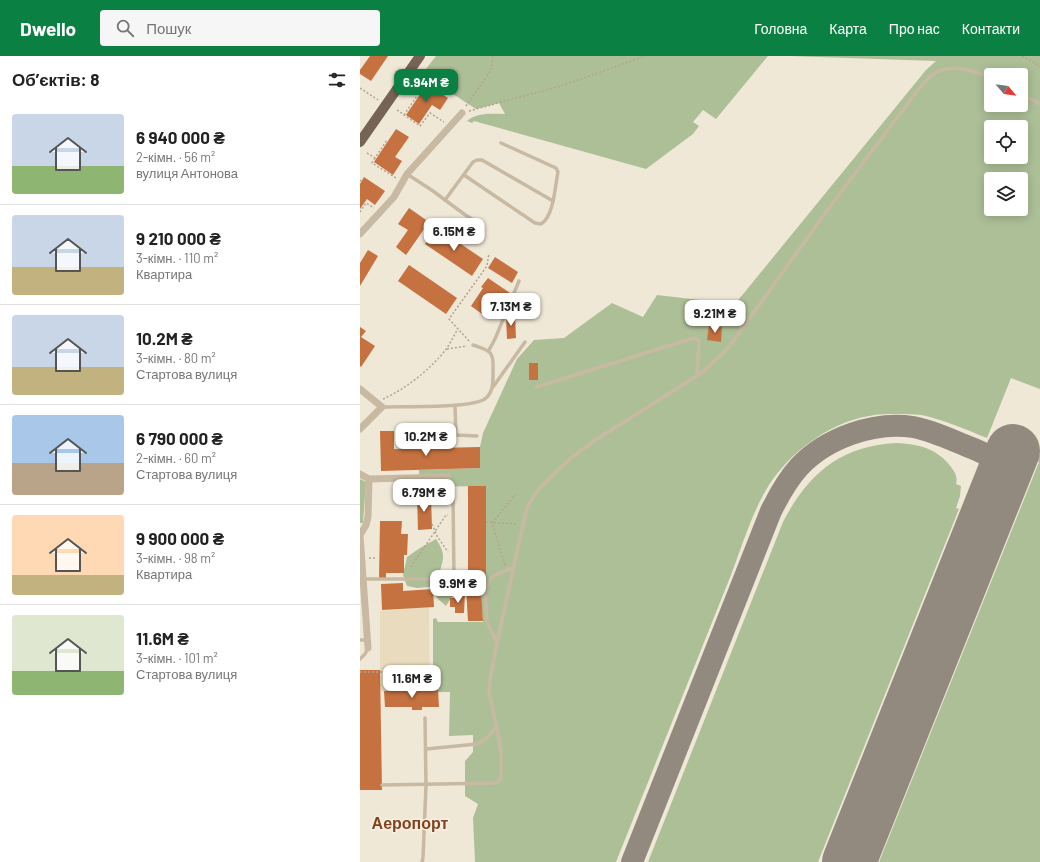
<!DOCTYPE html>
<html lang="uk">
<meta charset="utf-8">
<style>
body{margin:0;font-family:Barlow,sans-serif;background:#f6f6f6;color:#222;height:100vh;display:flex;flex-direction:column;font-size:15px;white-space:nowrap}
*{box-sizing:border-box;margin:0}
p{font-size:13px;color:#767676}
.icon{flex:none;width:22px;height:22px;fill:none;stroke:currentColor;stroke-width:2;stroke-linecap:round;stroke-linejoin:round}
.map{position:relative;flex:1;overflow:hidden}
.drawer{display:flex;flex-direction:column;background:#fff;width:360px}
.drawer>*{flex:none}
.needle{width:26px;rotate:119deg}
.controls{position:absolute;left:624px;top:12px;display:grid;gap:8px}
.controls a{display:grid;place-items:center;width:44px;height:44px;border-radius:4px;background:#fff;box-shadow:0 2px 10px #0003;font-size:20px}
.price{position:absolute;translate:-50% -34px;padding:0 9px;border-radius:8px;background:#fff;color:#222;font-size:13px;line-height:26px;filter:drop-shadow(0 1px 2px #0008)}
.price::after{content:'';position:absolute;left:50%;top:24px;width:12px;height:9px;margin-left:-6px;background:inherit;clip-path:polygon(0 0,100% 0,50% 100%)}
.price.selected{background:#0b8043;color:#fff}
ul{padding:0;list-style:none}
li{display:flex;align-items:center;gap:12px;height:100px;padding:0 12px}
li+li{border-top:1px solid #e0e0e0}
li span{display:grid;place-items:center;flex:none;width:112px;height:80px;border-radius:4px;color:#555}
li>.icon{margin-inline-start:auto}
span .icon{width:48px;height:48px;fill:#fffc;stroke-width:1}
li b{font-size:17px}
h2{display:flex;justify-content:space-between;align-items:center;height:48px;padding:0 12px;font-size:17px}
header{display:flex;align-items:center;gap:24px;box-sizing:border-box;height:56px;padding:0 20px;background:#0b8043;color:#fff}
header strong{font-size:19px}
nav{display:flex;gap:22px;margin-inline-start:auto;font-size:14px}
.search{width:280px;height:36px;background:#f6f6f6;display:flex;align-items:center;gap:10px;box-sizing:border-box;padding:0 14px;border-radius:4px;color:#767676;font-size:15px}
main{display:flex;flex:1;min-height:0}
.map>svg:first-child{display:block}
</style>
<header>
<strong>Dwello</strong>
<div class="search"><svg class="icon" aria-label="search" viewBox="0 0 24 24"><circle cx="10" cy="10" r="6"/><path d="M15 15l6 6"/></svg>Пошук</div>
<nav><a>Головна</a><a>Карта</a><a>Про нас</a><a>Контакти</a></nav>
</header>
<main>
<section class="drawer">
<h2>Об’єктів: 8<svg class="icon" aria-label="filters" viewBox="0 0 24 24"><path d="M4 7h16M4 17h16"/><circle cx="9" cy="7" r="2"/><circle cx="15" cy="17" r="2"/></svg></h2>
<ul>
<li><span style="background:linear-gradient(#c9d6e8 65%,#8fb573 0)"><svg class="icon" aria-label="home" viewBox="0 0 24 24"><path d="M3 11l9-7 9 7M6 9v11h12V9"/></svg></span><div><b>6 940 000 ₴</b><p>2-кімн. · 56 m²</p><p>вулиця Антонова</p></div></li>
<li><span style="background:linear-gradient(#c9d6e8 65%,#c2b280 0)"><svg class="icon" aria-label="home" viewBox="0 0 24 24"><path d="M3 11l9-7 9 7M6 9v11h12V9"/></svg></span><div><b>9 210 000 ₴</b><p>3-кімн. · 110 m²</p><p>Квартира</p></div></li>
<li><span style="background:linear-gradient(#c9d6e8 65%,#c2b280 0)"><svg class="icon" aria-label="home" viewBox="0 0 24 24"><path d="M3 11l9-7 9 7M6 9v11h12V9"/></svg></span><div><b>10.2M ₴</b><p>3-кімн. · 80 m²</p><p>Стартова вулиця</p></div></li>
<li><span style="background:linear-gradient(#a9c7e8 60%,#b9a48a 0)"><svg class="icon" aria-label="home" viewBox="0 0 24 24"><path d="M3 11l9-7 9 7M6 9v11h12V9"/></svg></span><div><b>6 790 000 ₴</b><p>2-кімн. · 60 m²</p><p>Стартова вулиця</p></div></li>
<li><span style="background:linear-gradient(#ffd9b3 75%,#c2b280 0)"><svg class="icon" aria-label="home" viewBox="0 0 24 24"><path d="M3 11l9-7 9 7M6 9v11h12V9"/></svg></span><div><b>9 900 000 ₴</b><p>3-кімн. · 98 m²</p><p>Квартира</p></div></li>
<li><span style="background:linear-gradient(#dfe7d0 70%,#8fb573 0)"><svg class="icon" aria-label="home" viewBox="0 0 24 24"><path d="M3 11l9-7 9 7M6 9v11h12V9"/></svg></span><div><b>11.6M ₴</b><p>3-кімн. · 101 m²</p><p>Стартова вулиця</p></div></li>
</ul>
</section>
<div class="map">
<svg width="680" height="806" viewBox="0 0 680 806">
<rect width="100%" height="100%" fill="#f0e8d7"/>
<!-- green -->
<g fill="#adbf97" fill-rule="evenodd">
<path d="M76,0H408L356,63L343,54L333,66L339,70L333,78L286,113L114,65L112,67L107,65C118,56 131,58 145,58L139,47L116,53L62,18Z"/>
<path d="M429,0H680V333L651,322L627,382C607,374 582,363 561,359C553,358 545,358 537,358C528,358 518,358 509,360C468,367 427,398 406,434C391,460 382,490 371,519L256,806H115L113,762L118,748L105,740V705L113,696V679L89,680L90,636H78L73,634V563L76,562L78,566H123L121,531L126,523V430L60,431L59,414L120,412V391L123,377L157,303L174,284L204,282L252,247L283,261L297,239L375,248L566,14L576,5ZM631,19H661V49H631ZM631,71H661V101H631ZM631,123H661V153H631Z"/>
<path d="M536,387C558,388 577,392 591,411C595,416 598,421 596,428L601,430L600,440L596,452L599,453L458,806H288L423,466C448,418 480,390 536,387Z"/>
<path d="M680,398V806H519L679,406L677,405Z"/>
<path d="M0,423L6,426L3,467H0Z"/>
<path d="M76,483C88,501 82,504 78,523L82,528H93L101,535L97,538L93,539L86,550L78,543L70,531L57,532L47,530L43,519L47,501L60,492Z"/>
</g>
<!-- plaza -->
<path fill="#e9dbbe" d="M69,551L70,634L20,635V555Z"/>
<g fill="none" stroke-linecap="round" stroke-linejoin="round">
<!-- taxiway -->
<path stroke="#928a7e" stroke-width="22" d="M272,806L411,455C419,439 427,424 439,411C466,382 514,365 553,371C569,374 583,380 597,386C606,390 616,393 625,398C642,415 636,426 632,447"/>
<!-- runway -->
<path stroke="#928a7e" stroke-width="54" d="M489,806L653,395"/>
</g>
<!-- building -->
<g fill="#c57140">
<path d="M10,0H28L11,25L0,18V14Z"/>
<path d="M67,28L88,42L80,54L72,49L59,68L46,59Z"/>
<path d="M36,73L49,81L35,101L42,105L33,119L14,106Z"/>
<path d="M4,121L25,135L15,149L7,143L0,153V128Z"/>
<path d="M49,152L69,166L46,199L36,191L48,174L38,168Z"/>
<path d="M77,172L123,203L112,220L65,188Z"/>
<path d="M8,194L18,200L0,230V207Z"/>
<path d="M135,201L158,216L152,227L128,212Z"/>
<path d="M49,209L97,242L86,258L38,225Z"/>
<path d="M128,222L150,237L143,247L134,240L122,258L111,250L123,232L121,231Z"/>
<path d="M146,260H155L156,282L147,283Z"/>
<path d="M349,269L362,271L361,286L347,284Z"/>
<path d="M0,271L6,275L1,281L15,290L1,311L0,310Z"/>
<rect x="169" y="307" width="9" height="17"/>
<path d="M20,375H34V393L120,391V412L21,415Z"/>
<path d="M108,430H126V523L108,524Z"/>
<path d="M57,441H71L72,473L58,474Z"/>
<path d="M20,465H42L41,478H48L47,499H44V517H26V522H19Z"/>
<path d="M43,527V535L73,533L74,551L22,554L21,528Z"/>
<path d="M121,531L123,565H108L106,532Z"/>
<path d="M100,537H105L104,557H95V551H90V542H100Z"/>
<path d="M0,614H20L22,734H0Z"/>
<path d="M73,634H78L79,651H62V654H52V651H25L24,635Z"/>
</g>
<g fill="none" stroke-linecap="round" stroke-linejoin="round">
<!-- path -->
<g stroke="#b4a38e" stroke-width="1.5" stroke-dasharray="2 2" stroke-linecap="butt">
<path d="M662,0L680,10"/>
<path d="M0,32L18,44"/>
<path d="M106,50L131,14L133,0"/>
<path d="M37,54L60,70L70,57L84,66"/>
<path d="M109,55L204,29L285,0"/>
<path d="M44,59L57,40"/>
<path d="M7,97L15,102L27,84"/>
<path d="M15,102L12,107L36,122"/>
<path d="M0,124L1,125L0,126"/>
<path d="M0,156L6,147L14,152"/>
<path d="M109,285L89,263L127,210L129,197"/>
<path d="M87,293L107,290"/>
<path d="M23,343C46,333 72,312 87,292C91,286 94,279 98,273"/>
<path d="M126,466L158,468"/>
<path d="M72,468L77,480L88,496"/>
<path d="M9,502H15"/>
<path d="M145,509L132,467L156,438"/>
<path d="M51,511L86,459H88"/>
<path d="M0,616H22"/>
</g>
<!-- lane -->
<g stroke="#c8b9a3" stroke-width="3.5">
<path d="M661,38L680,48"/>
<path d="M47,118L73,135L104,158L118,167"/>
<path d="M104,119L175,167L181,168C194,160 195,130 198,116L196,112L141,87"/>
<path d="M85,144L113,106L117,104H122L193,145"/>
<path d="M129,294L135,283L159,225"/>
<path d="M133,331L165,286"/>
<path d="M176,331L334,282L338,284L339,286L337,320"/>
<path d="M95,350L96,379L117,380"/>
<path d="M22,351C41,350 114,353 126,342C134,335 133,324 133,313C134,294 129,295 113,289"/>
<path d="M77,382L96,379"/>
<path d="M93,439L94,523C94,528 97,530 101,531L126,530"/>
<path d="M3,523H94"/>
<path d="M0,584H7"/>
<path d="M137,587L127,566L125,535C128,518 141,517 154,511"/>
<path d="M0,603L5,598L8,592"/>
<path d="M66,693L117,688C126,684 131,679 137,670"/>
<path d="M22,729L136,727L139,725L141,721V698L139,682L129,636L130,624L137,587L164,464L167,452L177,435L197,415L211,402L234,385L343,316L369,291L466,156L557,35C562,30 566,23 572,19C589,6 613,14 631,22"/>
<path d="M62,806L63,802L66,729L65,662"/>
</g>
<!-- street -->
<g stroke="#c8b9a3" stroke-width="7">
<path d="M0,178L34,141L47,118L102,57"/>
<path d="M0,333L22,351L0,373"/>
<path d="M0,418L9,423L8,461L6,469L0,479L8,592"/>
<path d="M9,423L87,421"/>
</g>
<!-- primary -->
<path stroke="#756456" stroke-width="10" d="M0,86L60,0"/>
</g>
<g text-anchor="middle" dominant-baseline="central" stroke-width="3" stroke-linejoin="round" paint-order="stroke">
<!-- district labels -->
<g font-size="16" font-weight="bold" fill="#81431f" stroke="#f8f1e3">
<text x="50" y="766">Аеропорт</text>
</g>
</g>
</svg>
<div class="controls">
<a><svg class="needle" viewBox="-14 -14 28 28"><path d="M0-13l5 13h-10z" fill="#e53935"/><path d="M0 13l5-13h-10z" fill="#767676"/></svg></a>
<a><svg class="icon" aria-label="locate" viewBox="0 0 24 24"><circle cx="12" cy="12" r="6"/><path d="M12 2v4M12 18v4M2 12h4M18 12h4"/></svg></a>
<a><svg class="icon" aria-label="layers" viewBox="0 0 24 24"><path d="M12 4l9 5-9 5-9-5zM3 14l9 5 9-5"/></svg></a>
</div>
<b class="price selected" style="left:66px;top:47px">6.94M ₴</b>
<b class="price" style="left:94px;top:196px">6.15M ₴</b>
<b class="price" style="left:151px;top:271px">7.13M ₴</b>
<b class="price" style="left:355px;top:278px">9.21M ₴</b>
<b class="price" style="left:66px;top:401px">10.2M ₴</b>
<b class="price" style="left:64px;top:457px">6.79M ₴</b>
<b class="price" style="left:98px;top:548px">9.9M ₴</b>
<b class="price" style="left:52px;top:643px">11.6M ₴</b>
</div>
</main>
